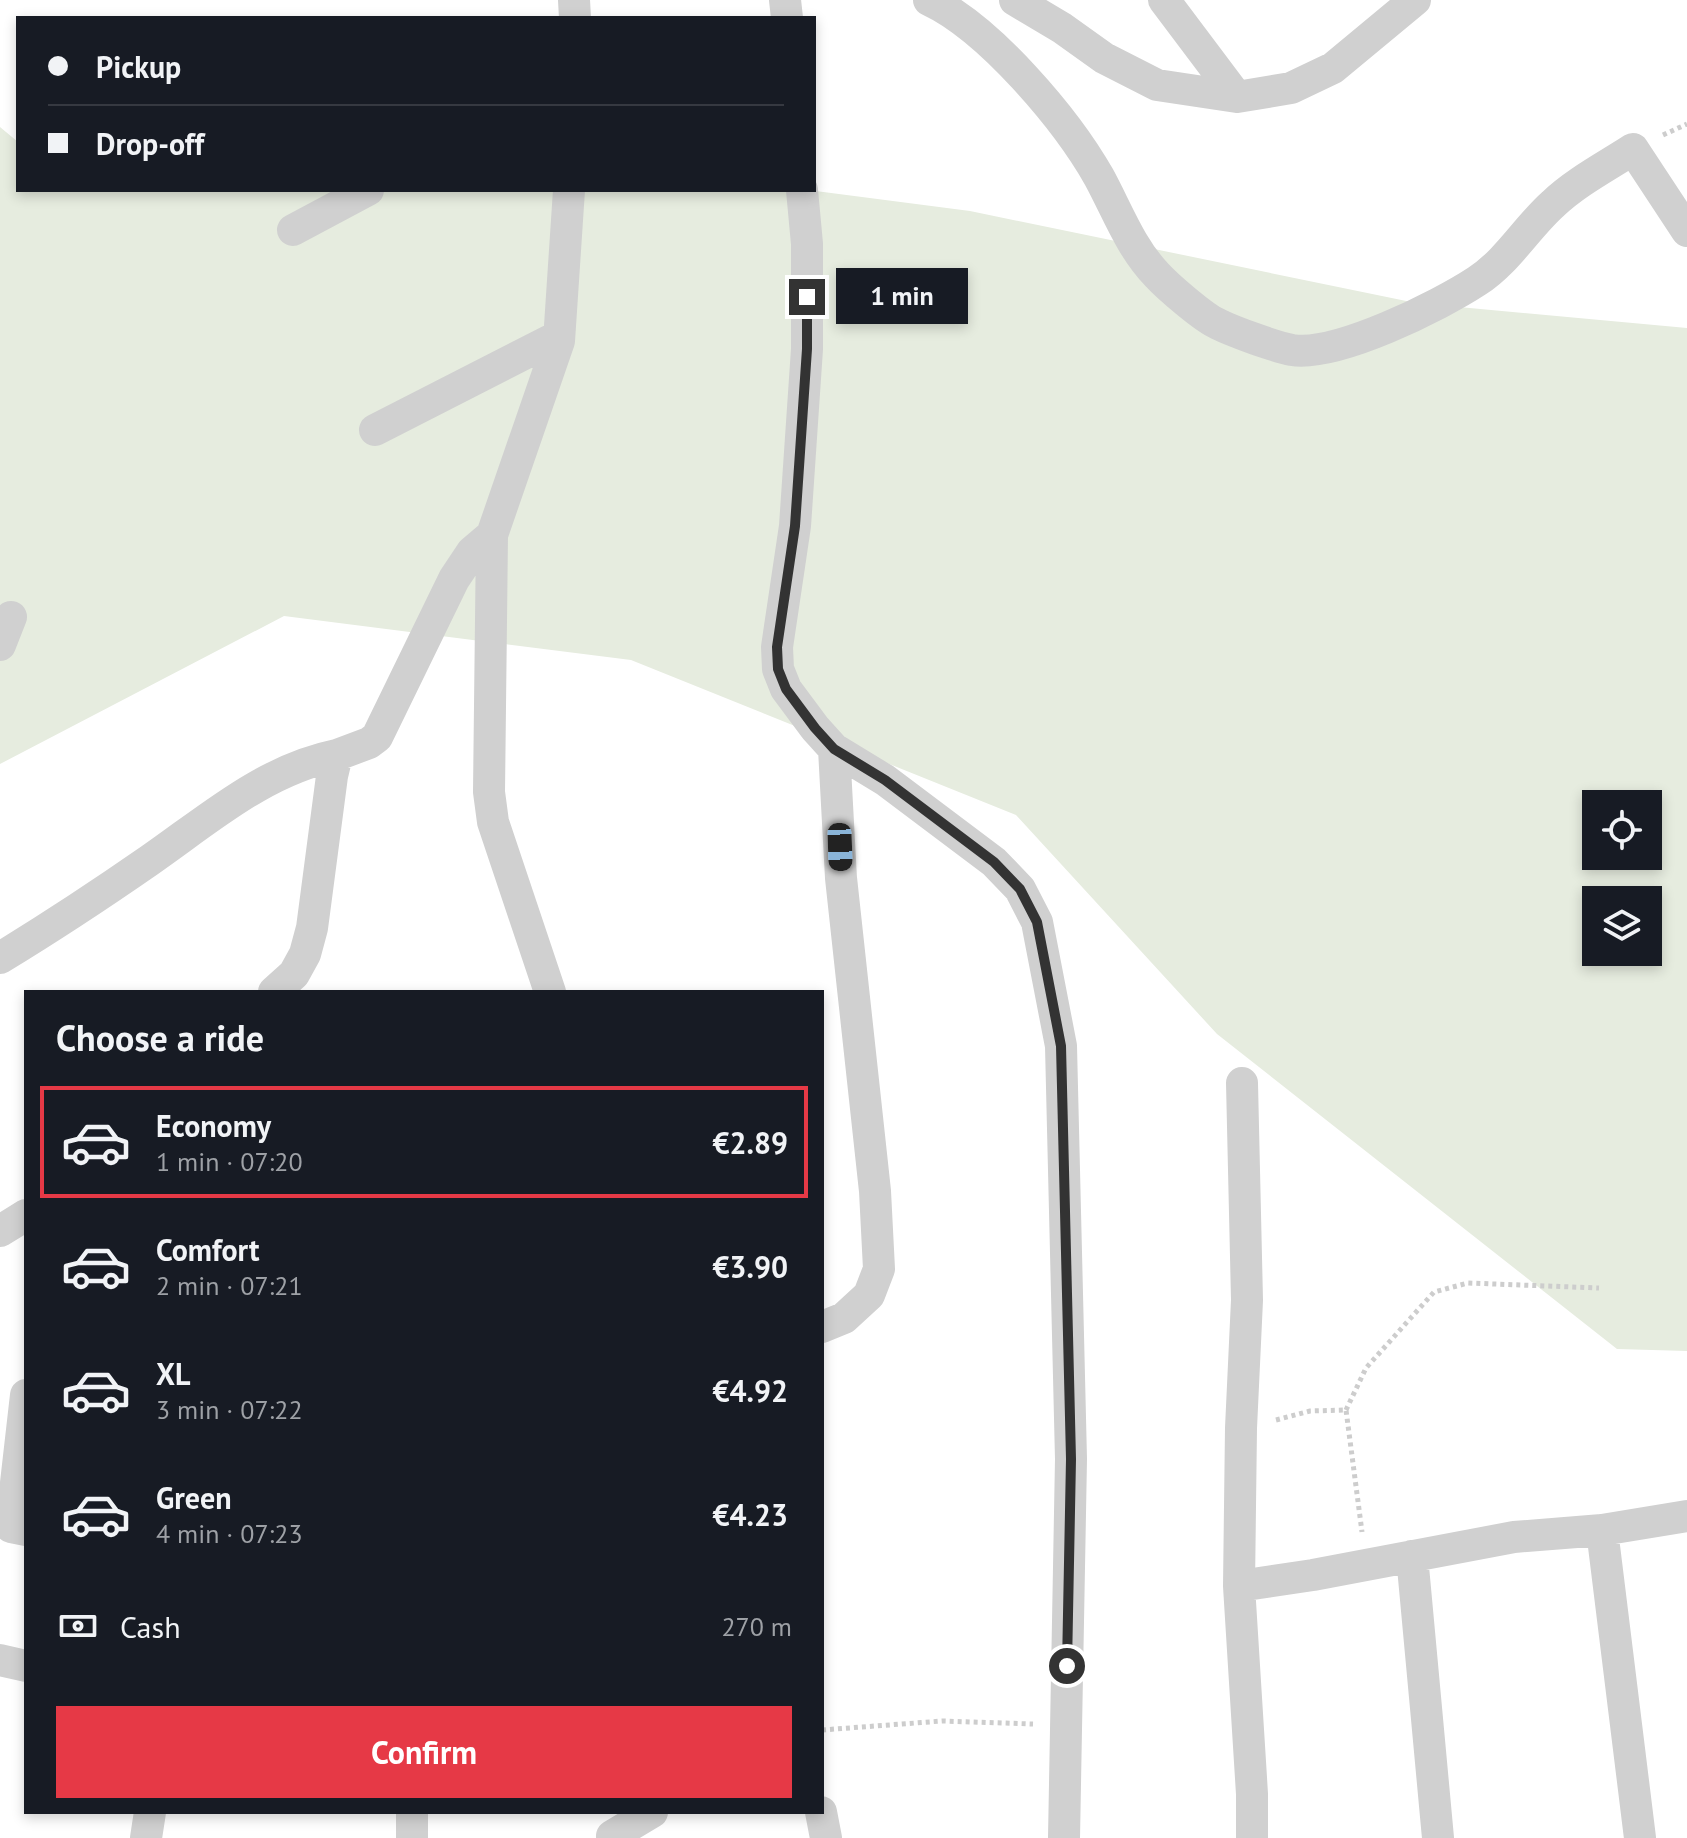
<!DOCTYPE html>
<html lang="en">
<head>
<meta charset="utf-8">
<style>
	body { margin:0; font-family:"PT Sans",sans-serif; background:#20242c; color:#f1f3f6; height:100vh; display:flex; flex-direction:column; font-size:30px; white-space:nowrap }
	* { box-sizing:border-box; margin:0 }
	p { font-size:26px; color:#9ea1a6 }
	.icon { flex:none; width:44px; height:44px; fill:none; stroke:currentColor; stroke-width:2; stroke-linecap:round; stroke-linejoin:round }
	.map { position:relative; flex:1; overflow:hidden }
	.sheet { position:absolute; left:24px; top:990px; width:800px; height:824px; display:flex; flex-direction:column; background:#171b24; border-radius:0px; box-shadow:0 4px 12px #0003 }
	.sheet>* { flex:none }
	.hud { position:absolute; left:16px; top:16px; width:800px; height:176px; border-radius:0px; box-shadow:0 4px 12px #0003; display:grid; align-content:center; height:176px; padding:0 32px; background:#171b24 }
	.buttons { position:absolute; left:1582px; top:790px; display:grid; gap:16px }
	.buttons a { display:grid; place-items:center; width:80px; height:80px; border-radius:0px; background:#171b24; box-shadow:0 4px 12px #0003; font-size:40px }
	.end { position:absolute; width:36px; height:36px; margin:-18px; border:10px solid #333; background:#fff; box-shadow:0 0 0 4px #fff }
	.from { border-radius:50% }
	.bubble { position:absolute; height:56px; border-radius:0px; background:#171b24; box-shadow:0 4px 12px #0003; font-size:26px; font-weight:700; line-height:56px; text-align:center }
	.car { position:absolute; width:24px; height:48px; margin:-24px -12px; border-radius:10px; box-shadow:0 0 6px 2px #0007; background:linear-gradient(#222 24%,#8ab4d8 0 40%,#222 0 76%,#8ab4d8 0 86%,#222 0) }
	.hud b { display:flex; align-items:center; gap:28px; height:76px; font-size:30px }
	.hud b+b { border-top:2px solid #363941 }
	.hud i { width:20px; height:20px; background:#f1f3f6 }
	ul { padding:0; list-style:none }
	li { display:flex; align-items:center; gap:24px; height:112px; margin:0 16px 12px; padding:0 16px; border:4px solid transparent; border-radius:0px }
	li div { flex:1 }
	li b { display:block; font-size:30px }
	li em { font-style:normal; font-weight:700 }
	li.current { border-color:#e63946 }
	li>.icon { width:72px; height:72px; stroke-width:1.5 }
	h2 { padding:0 32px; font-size:36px; line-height:96px }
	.pay { display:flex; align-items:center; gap:20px; height:88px; padding:0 32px; font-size:30px }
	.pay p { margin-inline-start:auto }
	.primary-button { display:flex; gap:16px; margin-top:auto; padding:16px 32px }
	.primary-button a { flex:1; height:92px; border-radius:0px; background:#e63946; color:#fff; font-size:32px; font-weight:700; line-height:92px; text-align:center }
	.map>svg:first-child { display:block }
	.green { fill:#e6ecdf; fill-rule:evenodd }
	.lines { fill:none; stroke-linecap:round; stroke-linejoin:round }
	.path { stroke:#cdcdcd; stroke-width:5; stroke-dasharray:4 4; stroke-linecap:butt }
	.minor { stroke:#d0d0d0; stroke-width:32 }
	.route { stroke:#333; stroke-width:10 }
</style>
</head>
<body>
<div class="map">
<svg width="1687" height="1838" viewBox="0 0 1687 1838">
	<rect width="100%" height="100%" fill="#fff"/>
	<!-- green -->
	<path class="green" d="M 0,127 L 18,142 L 18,190 L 808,190 L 970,211 L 1416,303 L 1687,328 L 1687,1351 L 1617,1349 L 1217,1034 L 1016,815 L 631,660 L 284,616 L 0,764 ZM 1596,804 L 1648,804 L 1648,856 L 1596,856 ZM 1596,900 L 1648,900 L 1648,952 L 1596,952 Z"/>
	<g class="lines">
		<!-- path -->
		<path class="path" d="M 1663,135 L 1687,124
			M 1346,1410 L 1366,1368 L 1434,1292 L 1468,1283 L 1599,1288
			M 1276,1420 L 1310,1411 L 1346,1410 L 1362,1532
			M 822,1730 L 942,1721 L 1033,1724"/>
		<!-- minor -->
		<path class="minor" d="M 574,0 L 575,18
			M 785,0 L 787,18
			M 929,0 C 989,28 1066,119 1099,177 C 1117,210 1130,247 1157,275 C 1168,287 1204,318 1218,324 C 1234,332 1276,347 1292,350 C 1337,357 1439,306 1477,281 C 1507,262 1527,227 1553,204 C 1576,182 1607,166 1633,149 L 1687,231
			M 1015,0 L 1062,28 L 1104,58 L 1157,85 L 1237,97 L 1164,0
			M 1237,97 L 1291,88 L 1333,68 L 1415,0
			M 802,190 L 807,244 L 807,349 L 795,526 L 777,647 L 778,669 L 786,689 L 815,728 L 834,749 L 841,878 L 875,1191 L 879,1269 L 869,1295 L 844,1318 L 822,1327
			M 293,230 L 368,190
			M 375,430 L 559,336
			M 0,645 L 11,617
			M 834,749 L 885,780 L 994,862 L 1020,889 L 1037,922 L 1061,1046 L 1071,1459 L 1064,1838
			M 0,958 C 51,927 101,894 150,860 C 209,819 264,770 337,755
			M 274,992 L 294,974 L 305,954 L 312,928 L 332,776 L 337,755 L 369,743 L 377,737 L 454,579 L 472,552 L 492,535
			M 550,992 L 493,822 L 489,792 L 492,535 L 559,341 L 569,190
			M 1242,1083 L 1247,1300 L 1241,1428 L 1239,1586 L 1252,1794 L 1252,1838
			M 0,1231 L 26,1215
			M 26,1395 L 11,1527 L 26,1530
			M 1602,1530 L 1640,1838
			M 1412,1556 L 1438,1838
			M 1239,1586 L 1313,1575 L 1514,1537 L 1602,1530 L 1687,1516
			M 0,1660 L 26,1666
			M 821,1812 L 826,1838
			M 612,1836 L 652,1812
			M 146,1838 L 150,1812
			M 412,1838 L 412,1812"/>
	</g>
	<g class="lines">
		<!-- route -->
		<path class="route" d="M 807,297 L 807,349 L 795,526 L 777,647 L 778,669 L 786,689 L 815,728 L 834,749 L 885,780 L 994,862 L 1020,889 L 1037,922 L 1061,1046 L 1071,1459 L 1067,1666"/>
	</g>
</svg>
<div class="buttons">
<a><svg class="icon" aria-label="locate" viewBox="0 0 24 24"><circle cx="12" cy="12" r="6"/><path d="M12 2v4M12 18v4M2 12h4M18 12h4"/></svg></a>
<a><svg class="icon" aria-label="layers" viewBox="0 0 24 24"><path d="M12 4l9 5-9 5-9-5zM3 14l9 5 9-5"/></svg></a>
</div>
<i class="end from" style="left:1067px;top:1666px"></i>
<i class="end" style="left:807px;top:297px"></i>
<div class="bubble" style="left:836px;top:268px;width:132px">1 min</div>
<i class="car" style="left:840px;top:847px;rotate:178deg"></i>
<div class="hud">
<b><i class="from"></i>Pickup</b>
<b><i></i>Drop-off</b>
</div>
<section class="sheet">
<h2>Choose a ride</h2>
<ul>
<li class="current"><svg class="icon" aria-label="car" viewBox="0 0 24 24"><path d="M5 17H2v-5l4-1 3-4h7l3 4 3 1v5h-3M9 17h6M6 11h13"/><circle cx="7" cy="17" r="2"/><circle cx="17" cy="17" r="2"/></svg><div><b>Economy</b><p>1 min · 07:20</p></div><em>€2.89</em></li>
<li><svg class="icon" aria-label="car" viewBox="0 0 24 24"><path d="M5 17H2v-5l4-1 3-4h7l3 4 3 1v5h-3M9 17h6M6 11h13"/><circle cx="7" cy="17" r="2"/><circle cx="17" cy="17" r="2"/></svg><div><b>Comfort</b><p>2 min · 07:21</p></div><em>€3.90</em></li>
<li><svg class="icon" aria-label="car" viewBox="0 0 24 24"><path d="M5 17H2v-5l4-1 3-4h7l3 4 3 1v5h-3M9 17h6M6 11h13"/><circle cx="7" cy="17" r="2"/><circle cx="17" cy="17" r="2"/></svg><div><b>XL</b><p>3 min · 07:22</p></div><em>€4.92</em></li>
<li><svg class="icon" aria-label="car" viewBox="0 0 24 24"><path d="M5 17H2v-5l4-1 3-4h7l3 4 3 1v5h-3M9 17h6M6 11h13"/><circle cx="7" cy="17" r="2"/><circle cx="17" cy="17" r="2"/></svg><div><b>Green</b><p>4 min · 07:23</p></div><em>€4.23</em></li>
</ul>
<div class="pay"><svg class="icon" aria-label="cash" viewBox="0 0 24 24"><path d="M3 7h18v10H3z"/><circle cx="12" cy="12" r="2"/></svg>Cash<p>270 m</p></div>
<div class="primary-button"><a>Confirm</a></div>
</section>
</div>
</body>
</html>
